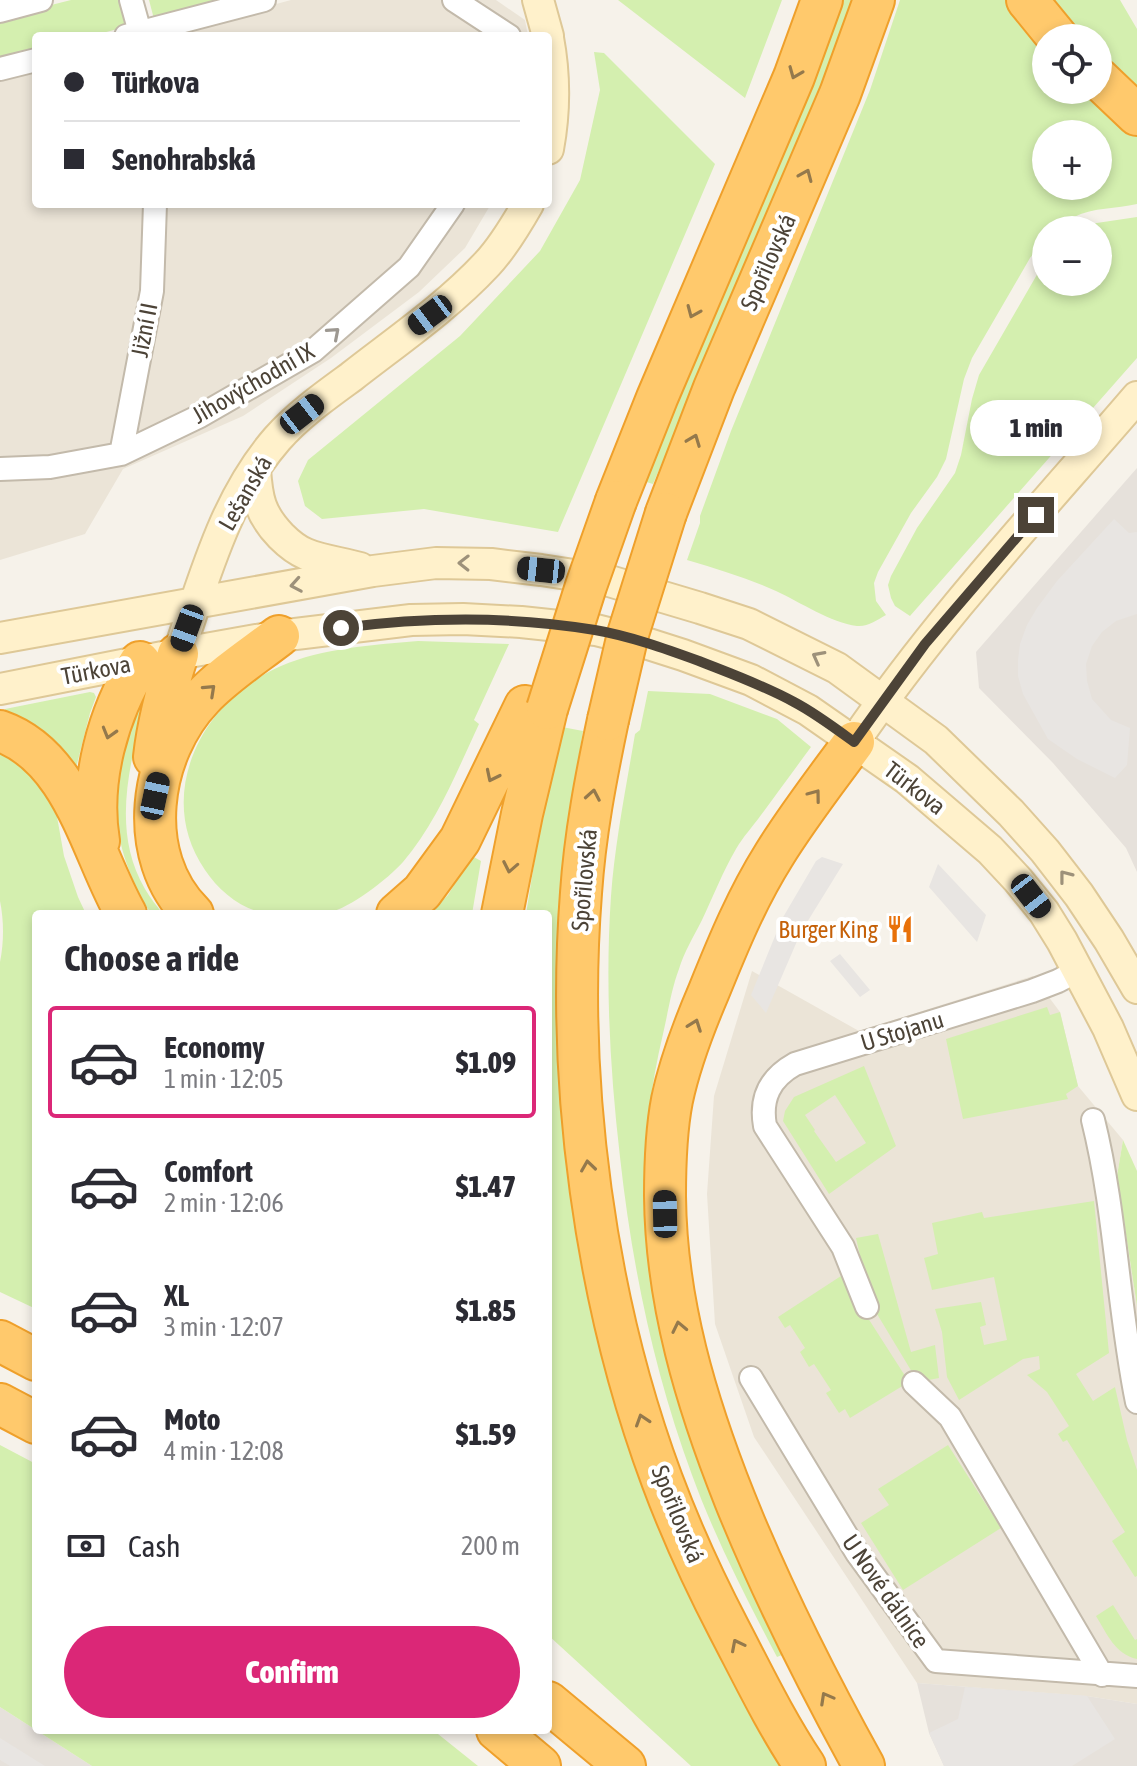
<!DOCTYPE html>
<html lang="en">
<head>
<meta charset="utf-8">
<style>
	body { margin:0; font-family:"Asap Condensed",sans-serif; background:#f2f2f3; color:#2b2b33; height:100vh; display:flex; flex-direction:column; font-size:30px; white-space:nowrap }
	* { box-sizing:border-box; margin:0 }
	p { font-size:26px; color:#7c7c81 }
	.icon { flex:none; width:44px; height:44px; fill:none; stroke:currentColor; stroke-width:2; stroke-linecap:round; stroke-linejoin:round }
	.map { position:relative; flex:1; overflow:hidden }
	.drawer { position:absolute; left:32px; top:910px; width:520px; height:824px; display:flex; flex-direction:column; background:#fff; border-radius:8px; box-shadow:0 4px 12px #0003 }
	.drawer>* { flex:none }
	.top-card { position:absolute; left:32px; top:32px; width:520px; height:176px; border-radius:8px; box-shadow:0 4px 12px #0003; display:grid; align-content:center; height:176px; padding:0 32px; background:#fff }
	.tools { position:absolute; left:1032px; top:24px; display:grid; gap:16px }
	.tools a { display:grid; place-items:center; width:80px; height:80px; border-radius:50%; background:#fff; box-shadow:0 4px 12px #0003; font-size:40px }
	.end { position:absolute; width:36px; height:36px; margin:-18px; border:10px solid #4c4337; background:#fff; box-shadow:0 0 0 4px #fff }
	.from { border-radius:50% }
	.bubble { position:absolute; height:56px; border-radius:28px; background:#fff; box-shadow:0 4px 12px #0003; font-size:26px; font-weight:800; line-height:56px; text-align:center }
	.car { position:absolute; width:24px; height:48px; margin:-24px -12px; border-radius:10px; box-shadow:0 0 6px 2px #0007; background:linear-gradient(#222 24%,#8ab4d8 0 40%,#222 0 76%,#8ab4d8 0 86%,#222 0) }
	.top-card b { display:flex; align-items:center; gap:28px; height:76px; font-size:30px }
	.top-card b+b { border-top:2px solid #e1e1e2 }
	.top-card i { width:20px; height:20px; background:#2b2b33 }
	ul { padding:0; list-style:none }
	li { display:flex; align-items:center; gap:24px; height:112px; margin:0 16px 12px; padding:0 16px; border:4px solid transparent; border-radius:8px }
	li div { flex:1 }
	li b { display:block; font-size:30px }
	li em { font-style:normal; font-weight:800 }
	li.selected { border-color:#db2777 }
	li>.icon { width:72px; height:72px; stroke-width:1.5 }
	h2 { padding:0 32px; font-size:36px; line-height:96px }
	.pay { display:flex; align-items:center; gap:20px; height:88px; padding:0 32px; font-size:30px }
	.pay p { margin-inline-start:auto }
	.button { display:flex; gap:16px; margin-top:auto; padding:16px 32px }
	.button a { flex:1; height:92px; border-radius:48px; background:#db2777; color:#fff; font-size:32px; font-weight:800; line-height:92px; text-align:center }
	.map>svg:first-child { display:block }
	.residential { fill:#ebe4d7 }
	.industrial { fill:#e6e1db }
	.green { fill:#d4efaf; fill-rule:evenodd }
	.parking { fill:#e8e5e2 }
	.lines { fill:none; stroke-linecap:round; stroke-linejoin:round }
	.street-casing { stroke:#c3baab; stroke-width:26 }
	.secondary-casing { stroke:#dec897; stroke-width:34 }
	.highway-casing { stroke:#efa02b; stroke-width:44 }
	.street { stroke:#fff; stroke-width:22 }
	.secondary { stroke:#fff1cb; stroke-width:30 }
	.highway { stroke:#ffc96c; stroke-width:40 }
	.highway-bridge-casing { stroke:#efa02b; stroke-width:44; stroke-linecap:butt }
	.highway-bridge { stroke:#ffc96c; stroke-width:40 }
	.oneway { stroke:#94794c }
	.oneway2 { stroke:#9d9891 }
	.oneway3 { stroke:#9d917a }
	.route { stroke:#4c4337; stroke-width:10 }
	.labels { text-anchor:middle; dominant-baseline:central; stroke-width:8; stroke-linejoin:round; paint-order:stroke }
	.street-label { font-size:24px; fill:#4c4337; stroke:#fff }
	.food-label { font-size:24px; fill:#c56008; stroke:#fff; text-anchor:end }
</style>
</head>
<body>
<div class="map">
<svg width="1137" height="1766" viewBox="0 0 1137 1766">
	<rect width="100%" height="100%" fill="#f6f2ea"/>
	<!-- residential -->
	<path class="residential" d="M 291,0 L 496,0 L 525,20 L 528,36 L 158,36 Z
		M 36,69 L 36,204 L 491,204 L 465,248 L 419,292 L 331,358 L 243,416 L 123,469 L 85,534 L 0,560 L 0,79 Z
		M 752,971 L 859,1031 L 1033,976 L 1060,1012 L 1078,1086 L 1123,1140 L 1117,1176 L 1137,1306 L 1137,1704 L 1087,1696 L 917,1683 L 754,1437 L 715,1324 L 707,1194 L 714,1096 Z"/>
	<!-- industrial -->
	<path class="industrial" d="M 1137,468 L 1137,872 L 1126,848 L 1053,763 L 979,688 L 976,652 Z
		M 917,1683 L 1087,1696 L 1137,1704 L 1137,1766 L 944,1766 L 929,1733 Z
		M 0,1707 L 92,1766 L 0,1766 Z"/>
	<!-- green -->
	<path class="green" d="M 71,0 L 128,0 L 133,25 L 91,36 L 36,36 L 36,50 L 0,60 L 0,18 Z
		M 149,0 L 228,0 L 154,19 Z
		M 618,0 L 782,0 L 745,98 Z
		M 842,0 L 856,0 L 840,45 L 653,484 L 643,481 L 790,135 L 828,42 Z
		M 900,0 L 1009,0 L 1046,47 L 1046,90 L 1086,90 L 1137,136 L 1137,204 C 1116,209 1094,207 1074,217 C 1063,222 1059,230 1046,230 L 1046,238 L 1030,258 L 972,358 L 964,379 L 946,459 L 937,477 L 911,513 L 878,572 L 874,583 L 876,601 L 886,615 C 877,620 868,627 857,626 C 831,623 800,602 776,591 C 747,578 717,569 687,560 L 700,523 L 700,516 L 731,431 L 870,90 ZM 1046,134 L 1098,134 L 1098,186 L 1046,186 Z
		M 1048,0 L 1120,0 L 1137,29 L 1137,97 L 1098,58 L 1098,38 L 1080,38 Z
		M 594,52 L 604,53 L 715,164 L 558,532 L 424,509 L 322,519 L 305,506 L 298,481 L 308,460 L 460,336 L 540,251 L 580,180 L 600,90 Z
		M 1137,217 L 1137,358 L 910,616 L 895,606 L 891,598 L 888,585 L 891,576 L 917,528 L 955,473 L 961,455 L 972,399 L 979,375 L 1046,259 L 1046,282 L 1098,282 L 1098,230 L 1080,230 L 1090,224 Z
		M 418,641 L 509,644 L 474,720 L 479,724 C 457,771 437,822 403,862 C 388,879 350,908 328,913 C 319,915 308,914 298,914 C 288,914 277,915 268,914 C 242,910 219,891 205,870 C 153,794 203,699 281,666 C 323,648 372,645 418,641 Z
		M 149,683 C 135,751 107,823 145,889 C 150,898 157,906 163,914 L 151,914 C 100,829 110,770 149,683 Z
		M 648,691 L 710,694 L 777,719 L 811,747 C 794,770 778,792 761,815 C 753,826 743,837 736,849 C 723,871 713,897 702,920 C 694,936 684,952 679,969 C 671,990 668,1013 663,1034 C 608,1265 686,1449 782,1655 L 777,1657 C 746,1598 715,1538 692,1475 C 654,1372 632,1266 620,1157 C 610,1070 605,984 611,896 C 615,842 626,788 635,734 L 640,730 Z
		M 90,692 L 94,693 L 96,697 L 90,713 L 76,768 L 74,768 L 3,714 L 5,709 Z
		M 562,727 L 583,731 L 568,822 L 563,871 L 647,1494 C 657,1519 666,1545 677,1569 C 709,1637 746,1702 784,1766 L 691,1766 L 548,1635 L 548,914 L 526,914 L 536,852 Z
		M 0,747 L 40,777 L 56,811 L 64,856 L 78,897 L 86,914 L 36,914 L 36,1309 L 0,1292 L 0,962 C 4,942 4,921 0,901 Z
		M 472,856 L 481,861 L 472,914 L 429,914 L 448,895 Z
		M 1047,1007 L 1050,1015 L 1060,1012 L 1078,1086 L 1066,1094 L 1068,1099 L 963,1119 L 946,1039 Z
		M 864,1066 L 896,1146 L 829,1194 L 783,1121 L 785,1111 L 794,1097 ZM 835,1095 L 866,1143 L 836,1162 L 814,1131 L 815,1130 L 805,1115 Z
		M 1123,1140 L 1137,1171 L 1137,1306 L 1117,1176 Z
		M 1094,1201 L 1109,1353 L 1076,1374 L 1093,1401 L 1115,1387 L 1127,1440 L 1137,1470 L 1137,1576 L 1135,1577 L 1112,1541 L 1125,1532 L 1067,1440 L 1063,1442 L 1058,1434 L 1069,1426 L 1047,1392 L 1027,1375 L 1040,1369 L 1039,1356 L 1023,1359 L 959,1400 L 947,1377 L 942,1332 L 935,1309 L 981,1302 L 986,1325 L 980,1327 L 984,1345 L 1007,1340 L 994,1277 L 932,1290 L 924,1258 L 938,1254 L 932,1223 L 982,1212 L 984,1218 Z
		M 878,1234 L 911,1352 L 935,1345 L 939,1378 L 918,1382 L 871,1304 L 856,1238 Z
		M 841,1276 L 909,1382 L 850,1418 L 845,1409 L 839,1413 L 826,1393 L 831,1390 L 814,1364 L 809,1367 L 800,1352 L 805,1348 L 790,1325 L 785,1328 L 778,1317 Z
		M 0,1445 L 36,1464 L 36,1730 L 433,1730 L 478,1766 L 92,1766 L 0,1707 Z
		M 948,1445 L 1001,1528 L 903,1590 L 861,1523 L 889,1505 L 878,1489 Z
		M 1113,1605 L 1135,1640 L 1137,1639 L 1137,1659 C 1115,1654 1107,1634 1096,1616 Z"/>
	<!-- parking -->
	<path class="parking" d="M 1114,519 L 1129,533 L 1137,532 L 1137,614 L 1116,621 L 1102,632 L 1092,646 L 1086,664 L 1087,681 L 1092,699 L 1111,720 L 1130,728 L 1127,765 L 1115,778 L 1077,759 L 1048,739 L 1023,694 L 1018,676 L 1018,660 L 1020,644 L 1027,625 L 1037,608 L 1057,581 Z
		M 822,857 L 843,864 L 801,932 L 766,1013 L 751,995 L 782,919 L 816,861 Z
		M 938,864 L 986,915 L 977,942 L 929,887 Z
		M 840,954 L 870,990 L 860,997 L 830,961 Z
		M 965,1687 L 1087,1696 L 1115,1739 L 1072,1766 L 944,1766 L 929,1733 L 958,1719 Z
		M 0,1738 L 45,1766 L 10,1766 L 0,1760 Z"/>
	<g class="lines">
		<!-- street casing -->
		<g class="street-casing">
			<path id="street" d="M 131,0 L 141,36
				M 454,0 L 509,36
				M 0,11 L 41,0
				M 126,36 L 264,0
				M 0,69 L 36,60
				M 121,454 L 152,291 L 155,204
				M 0,469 L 50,467 L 121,454 L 200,416 L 313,351 L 409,267 L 453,204
				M 1093,1120 C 1116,1212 1118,1309 1137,1402
				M 867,1307 L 843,1247 L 765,1126 C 760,1098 770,1078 795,1064 L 1032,991 L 1058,981 L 1079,970
				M 751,1378 L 857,1553 L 936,1661 L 1137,1676
				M 914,1383 L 950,1417 L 1102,1675"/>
		</g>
		<!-- secondary casing -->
		<g class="secondary-casing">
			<path id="secondary" d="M 538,0 L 548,36
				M 548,38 C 555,75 555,111 548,149
				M 255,469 C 257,499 260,514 281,536 C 289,544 296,550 306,554 C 323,561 343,563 360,568
				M 0,638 L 373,571 L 436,563 L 491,564 L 541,570 L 606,580 L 700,608 L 749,624 L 837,668 L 936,740 L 1011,813 L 1045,851 L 1079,895 L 1109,940 L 1137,988
				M 178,654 C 204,580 224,500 277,439 C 298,415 325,396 351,377 C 397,341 447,307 487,264 C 503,247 516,225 528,204
				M 0,689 L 178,654 L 279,636 L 411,620 L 463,619 L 521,622 L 596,630 L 636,640 L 683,655 L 751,680 L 808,710 L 907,779 L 990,850 L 1018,880 L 1044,912 L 1062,941 L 1108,1028 L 1137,1095
				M 854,742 C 938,619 1040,510 1137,397"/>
		</g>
		<!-- highway casing -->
		<g class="highway-casing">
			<path id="highway" d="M 1027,0 L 1058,38
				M 1098,78 L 1137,115
				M 616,501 L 657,398 L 794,77 L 822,0
				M 666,513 L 714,388 L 840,94 L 874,0
				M 608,720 C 596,777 585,834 581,893 C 566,1084 595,1300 662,1480 C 681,1531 704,1581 729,1629 C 753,1675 776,1723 805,1766
				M 0,731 C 74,757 91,853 126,914
				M 854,742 C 827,779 798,816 774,855 C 747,898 728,944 709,991 C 694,1026 680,1062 672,1100 C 666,1131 665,1164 665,1196 C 666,1302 696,1402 735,1500 C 772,1592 816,1679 864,1766
				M 154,757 C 158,721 167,688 178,654
				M 99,841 C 89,781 108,713 140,662
				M 193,914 C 134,856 149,753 203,697 C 225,674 253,656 279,636
				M 397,914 L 422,892 L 460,840 L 525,706
				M 502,914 L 522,814 L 547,709
				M 0,1341 L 36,1360
				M 0,1404 L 36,1423
				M 548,1702 L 625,1766
				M 497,1730 L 540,1766"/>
		</g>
		<!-- street -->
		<use href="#street" class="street"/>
		<!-- secondary -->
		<use href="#secondary" class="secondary"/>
		<!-- highway -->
		<use href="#highway" class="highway"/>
		<!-- highway-bridge casing -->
		<g class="highway-bridge-casing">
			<path id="highway-bridge" d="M 547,709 L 586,586 L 616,501
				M 608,720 L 628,634 L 666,513"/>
		</g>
		<!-- highway-bridge -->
		<use href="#highway-bridge" class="highway-bridge"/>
	</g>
	<!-- one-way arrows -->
	<defs><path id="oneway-chevron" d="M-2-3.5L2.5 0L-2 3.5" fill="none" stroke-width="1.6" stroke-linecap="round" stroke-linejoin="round" transform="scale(2)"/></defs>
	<g class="oneway">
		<use href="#oneway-chevron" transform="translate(795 73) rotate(112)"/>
		<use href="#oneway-chevron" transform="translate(806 175) rotate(-67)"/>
		<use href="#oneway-chevron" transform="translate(693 312) rotate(113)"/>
		<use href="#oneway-chevron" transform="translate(694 440) rotate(-69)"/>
		<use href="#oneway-chevron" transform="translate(210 690) rotate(-43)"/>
		<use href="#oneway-chevron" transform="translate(109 733) rotate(106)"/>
		<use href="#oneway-chevron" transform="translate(492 776) rotate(116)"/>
		<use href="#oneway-chevron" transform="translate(593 795) rotate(-80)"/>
		<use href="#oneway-chevron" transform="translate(815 795) rotate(-53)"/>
		<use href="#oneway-chevron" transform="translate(510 867) rotate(101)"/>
		<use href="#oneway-chevron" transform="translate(695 1025) rotate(-70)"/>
		<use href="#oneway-chevron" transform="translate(588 1166) rotate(-98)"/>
		<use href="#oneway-chevron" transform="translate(679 1327) rotate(-102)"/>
		<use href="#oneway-chevron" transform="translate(642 1420) rotate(-108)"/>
		<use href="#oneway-chevron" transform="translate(737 1645) rotate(-117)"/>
		<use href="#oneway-chevron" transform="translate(826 1698) rotate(-119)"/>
	</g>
	<use class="oneway2" href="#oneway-chevron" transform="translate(334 333) rotate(-41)"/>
	<g class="oneway3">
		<use href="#oneway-chevron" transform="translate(464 563) rotate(-179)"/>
		<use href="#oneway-chevron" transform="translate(296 585) rotate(170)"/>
		<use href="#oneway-chevron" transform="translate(818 657) rotate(-152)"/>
		<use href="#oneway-chevron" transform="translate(1065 876) rotate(-128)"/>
	</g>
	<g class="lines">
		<!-- route -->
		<path class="route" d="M 341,628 C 425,617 511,616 595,630 C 630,636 666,649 699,661 C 732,674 763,685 794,702 C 815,713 835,728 854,742 L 925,644 L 1036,515"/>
	</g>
	<!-- icons -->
	<defs>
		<g id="restaurant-bare" transform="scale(2.16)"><path d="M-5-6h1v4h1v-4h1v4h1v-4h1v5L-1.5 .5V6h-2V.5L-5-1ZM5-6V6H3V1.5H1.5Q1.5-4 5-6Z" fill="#e8710a" stroke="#fff" stroke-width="2.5" paint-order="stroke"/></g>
	</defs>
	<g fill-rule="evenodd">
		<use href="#restaurant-bare" x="900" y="929"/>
	</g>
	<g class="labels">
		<!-- street labels -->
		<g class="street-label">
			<text transform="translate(768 262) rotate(-66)">Spořilovská</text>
			<text transform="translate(144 330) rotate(-79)">Jižní II</text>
			<text transform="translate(253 383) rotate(-30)">Jihovýchodní IX</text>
			<text transform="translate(245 493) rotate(-60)">Lešanská</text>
			<text transform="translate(96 670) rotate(-11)">Türkova</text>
			<text transform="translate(915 788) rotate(38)">Türkova</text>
			<text transform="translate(584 880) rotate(-85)">Spořilovská</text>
			<text transform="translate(902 1031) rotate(-17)">U Stojanu</text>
			<text transform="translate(678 1514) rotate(68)">Spořilovská</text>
			<text transform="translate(886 1591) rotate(55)">U Nové dálnice</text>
		</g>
		<!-- food labels -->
		<g class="food-label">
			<text x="878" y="929">Burger King</text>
		</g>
	</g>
</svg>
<div class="tools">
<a><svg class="icon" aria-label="locate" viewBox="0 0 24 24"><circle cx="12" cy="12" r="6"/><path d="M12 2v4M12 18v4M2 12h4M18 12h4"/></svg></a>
<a>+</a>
<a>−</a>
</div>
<i class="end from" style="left:341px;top:628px"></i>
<i class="end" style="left:1036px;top:515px"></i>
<div class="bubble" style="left:970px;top:400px;width:132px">1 min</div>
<i class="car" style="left:430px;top:315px;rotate:233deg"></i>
<i class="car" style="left:302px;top:414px;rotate:52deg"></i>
<i class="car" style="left:541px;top:570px;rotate:276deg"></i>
<i class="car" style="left:187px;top:628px;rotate:200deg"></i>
<i class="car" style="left:155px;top:796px;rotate:12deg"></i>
<i class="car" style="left:1031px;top:896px;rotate:142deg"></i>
<i class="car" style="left:665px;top:1214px;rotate:359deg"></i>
<div class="top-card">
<b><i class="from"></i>Türkova</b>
<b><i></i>Senohrabská</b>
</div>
<section class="drawer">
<h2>Choose a ride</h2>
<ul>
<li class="selected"><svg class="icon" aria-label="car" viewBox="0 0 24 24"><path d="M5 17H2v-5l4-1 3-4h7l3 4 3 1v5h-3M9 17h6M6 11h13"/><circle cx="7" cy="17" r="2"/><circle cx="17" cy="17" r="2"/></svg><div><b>Economy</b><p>1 min · 12:05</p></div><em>$1.09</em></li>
<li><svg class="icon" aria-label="car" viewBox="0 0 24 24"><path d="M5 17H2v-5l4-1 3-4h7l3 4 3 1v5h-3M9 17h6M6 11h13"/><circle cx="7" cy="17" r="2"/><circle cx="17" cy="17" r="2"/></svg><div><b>Comfort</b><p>2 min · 12:06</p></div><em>$1.47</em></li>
<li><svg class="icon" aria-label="car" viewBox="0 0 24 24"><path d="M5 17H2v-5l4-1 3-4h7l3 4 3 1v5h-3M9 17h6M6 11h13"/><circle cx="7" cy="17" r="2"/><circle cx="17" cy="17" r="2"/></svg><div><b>XL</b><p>3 min · 12:07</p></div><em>$1.85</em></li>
<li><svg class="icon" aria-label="car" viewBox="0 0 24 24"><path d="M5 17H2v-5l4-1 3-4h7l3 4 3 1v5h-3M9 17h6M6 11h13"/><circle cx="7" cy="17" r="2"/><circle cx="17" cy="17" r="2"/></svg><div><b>Moto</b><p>4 min · 12:08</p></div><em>$1.59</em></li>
</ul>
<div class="pay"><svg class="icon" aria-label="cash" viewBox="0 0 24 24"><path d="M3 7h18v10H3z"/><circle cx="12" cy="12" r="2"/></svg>Cash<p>200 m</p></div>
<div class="button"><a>Confirm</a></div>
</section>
</div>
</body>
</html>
